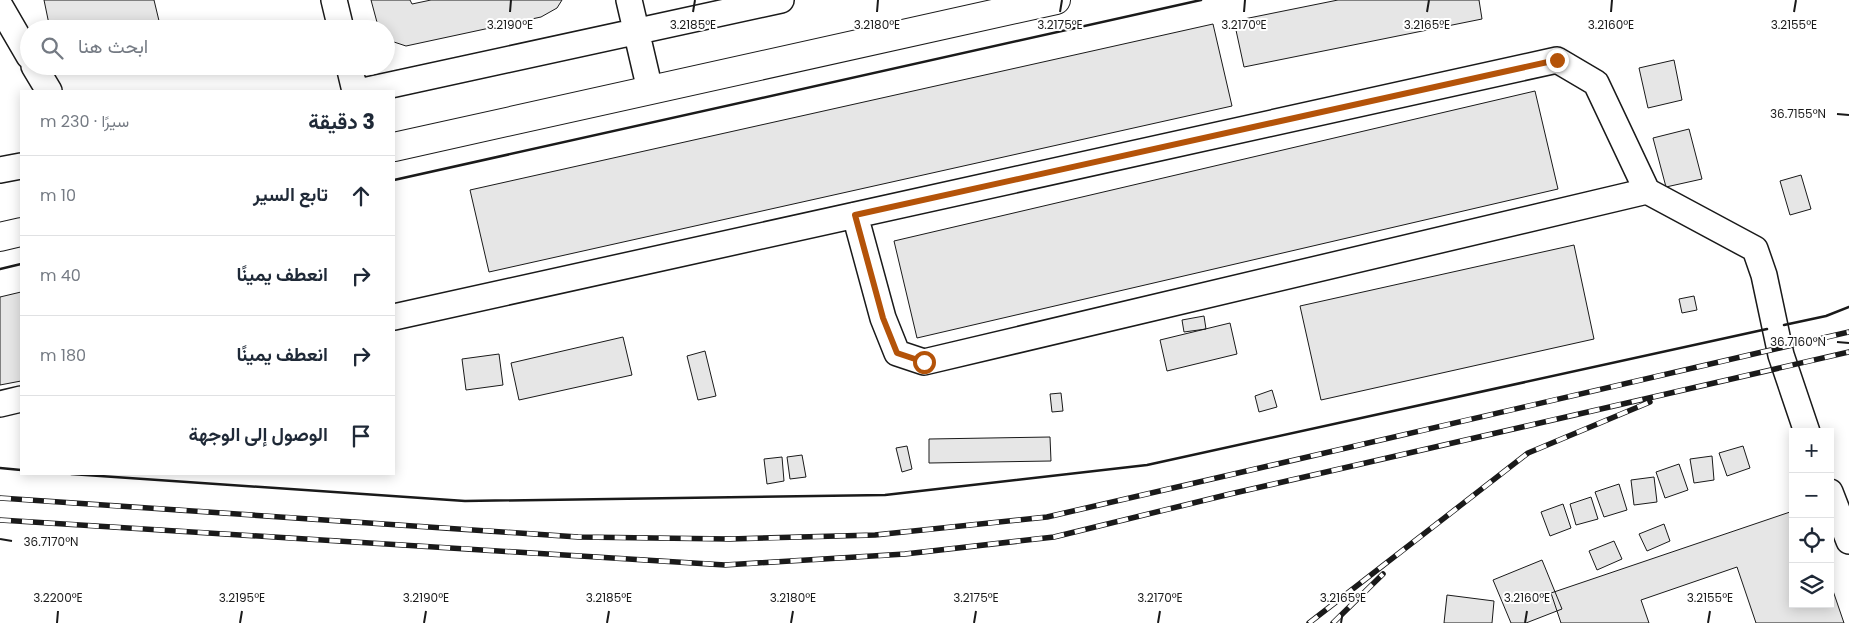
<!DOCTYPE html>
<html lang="ar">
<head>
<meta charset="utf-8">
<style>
  body { margin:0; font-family:Poppins,Vazirmatn,sans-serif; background:#f2f2f3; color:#1f2937; direction:rtl }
  .controls { position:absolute; right:15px; bottom:15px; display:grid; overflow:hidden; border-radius:0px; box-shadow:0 2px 12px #0003 }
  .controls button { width:45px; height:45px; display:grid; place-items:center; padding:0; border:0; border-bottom:1px solid #e0e1e3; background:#fff; color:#1f2937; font:25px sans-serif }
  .stop { position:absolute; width:15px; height:15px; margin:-11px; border:4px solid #b45309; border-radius:50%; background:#fff }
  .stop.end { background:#b45309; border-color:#fff; box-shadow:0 1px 5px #0008 }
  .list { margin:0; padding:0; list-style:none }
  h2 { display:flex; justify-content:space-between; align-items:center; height:65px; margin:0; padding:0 20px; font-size:21px }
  h2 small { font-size:16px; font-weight:400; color:#747a83 }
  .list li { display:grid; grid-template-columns:32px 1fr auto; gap:15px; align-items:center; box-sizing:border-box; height:80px; padding:0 20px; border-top:1px solid #e0e1e3 }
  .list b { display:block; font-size:19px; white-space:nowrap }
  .list em { font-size:16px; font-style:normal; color:#747a83 }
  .icon { flex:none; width:28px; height:28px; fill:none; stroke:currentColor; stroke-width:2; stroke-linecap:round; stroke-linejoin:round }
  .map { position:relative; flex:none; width:1849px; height:623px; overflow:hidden; direction:ltr }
  .search { position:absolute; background:#fff; box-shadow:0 2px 12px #0003; left:20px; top:20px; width:375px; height:55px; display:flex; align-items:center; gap:12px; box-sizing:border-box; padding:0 18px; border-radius:28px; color:#747a83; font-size:19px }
  .panel { position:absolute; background:#fff; box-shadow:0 2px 12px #0003; left:20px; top:90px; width:375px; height:385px; border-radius:0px; direction:rtl }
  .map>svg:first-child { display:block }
</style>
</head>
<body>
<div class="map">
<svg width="1849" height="623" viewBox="0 0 1849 623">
  <rect width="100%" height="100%" fill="#fff"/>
  <path fill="#e6e6e6" stroke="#1a1a1a" d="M44,0H154L160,25L142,29H50Z
    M371,0H410L412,4L431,0H562L557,8L541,17L406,46L388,40L386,38V29H380L378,26Z
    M1338,0H1479L1482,19L1244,67L1234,21Z
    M1213,24L1232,106L489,272L470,190Z
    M1674,60L1682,100L1648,108L1639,68Z
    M1535,91L1558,189L917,338L894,241Z
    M1689,129L1702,179L1666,187L1653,138Z
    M1801,175L1811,209L1790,215L1780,181Z
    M1574,245L1594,339L1321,400L1300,306Z
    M21,292V381L0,385V297Z
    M1694,296L1697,310L1682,313L1679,299Z
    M1204,316L1206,329L1184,332L1182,320Z
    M1230,323L1237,354L1167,371L1160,340Z
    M623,337L632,375L519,400L511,363Z
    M705,351L716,396L698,400L687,356Z
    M499,354L503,385L466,390L462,359Z
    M1272,390L1277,407L1259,412L1255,396Z
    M1061,393L1063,411L1052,412L1050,394Z
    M1050,437L1051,461L929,463V439Z
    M907,446L912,469L902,472L896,448Z
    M1743,446L1750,468L1727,476L1719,453Z
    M802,455L806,477L790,479L787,457Z
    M1712,456L1714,480L1694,483L1690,459Z
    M782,457L784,481L767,484L764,459Z
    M1679,464L1688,490L1665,498L1656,472Z
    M1654,477L1657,502L1634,505L1631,480Z
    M1619,484L1627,510L1604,517L1595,492Z
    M1591,497L1598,519L1576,525L1570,504Z
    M1563,504L1571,528L1550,536L1541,512Z
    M1793,511V604H1830V582L1844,623H1756L1737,567L1641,600L1649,623H1561L1551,593Z
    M1664,524L1670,541L1647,551L1639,534Z
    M1614,541L1622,559L1597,570L1589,551Z
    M1542,560L1562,609L1526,623H1511L1493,580Z
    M1447,595L1494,601L1492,623H1444Z"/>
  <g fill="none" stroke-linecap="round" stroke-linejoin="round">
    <defs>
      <path id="street" d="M334,0L341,29
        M629,0L650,90
        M0,6L29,56
        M34,66L49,91
        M349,66L355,91
        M363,91L781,0
        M0,170L21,166
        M855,215L883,318L897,353L924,362L1647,191
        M394,317L1557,60L1596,83L1647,191L1755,249L1764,275L1781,355L1807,432
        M0,404L21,399
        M1830,492L1849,541"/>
      <path id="secondary" d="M394,147L1056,0
        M0,237L21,232"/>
    </defs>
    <use href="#street" stroke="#1a1a1a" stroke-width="28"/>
    <use href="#secondary" stroke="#1a1a1a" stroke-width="30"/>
    <use href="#street" stroke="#fff" stroke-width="25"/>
    <use href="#secondary" stroke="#fff" stroke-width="28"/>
    <defs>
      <path id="rail" d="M0,498L578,537L730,539L875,535L1047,517L1849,332
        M0,520L725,565L905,554L1054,537L1230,494L1849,352
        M1309,623L1528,453L1650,402
        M1333,623L1383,574"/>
    </defs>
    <use href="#rail" stroke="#1a1a1a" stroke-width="5.5"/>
    <use href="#rail" stroke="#fff" stroke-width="4" stroke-dasharray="11" stroke-linecap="butt"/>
    <path stroke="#1a1a1a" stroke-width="2.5" d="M394,180L1201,0
      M0,269L21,264
      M1784,325L1826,316L1849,307
      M0,468L21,470
      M71,474L465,501L885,495L1147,465L1767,329"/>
  </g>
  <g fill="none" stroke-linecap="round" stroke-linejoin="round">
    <path stroke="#b45309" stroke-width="6" d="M924,362L897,353L883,318L855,215L1557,60"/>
  </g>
  <path fill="none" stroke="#1a1a1a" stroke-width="2" d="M510,12L511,0M693,12L695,0M877,12L878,0M1060,12L1062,0M1244,12L1245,0M1427,12L1429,0M1611,12L1612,0M1794,12L1796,0M1837,114L1849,115M1837,342L1849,343M0,539L12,541M57,623L58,611M240,623L242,611M424,623L426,611M607,623L609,611M791,623L793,611M974,623L976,611M1158,623L1160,611M1341,623L1343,611M1525,623L1527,611M1708,623L1710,611"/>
  <g font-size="12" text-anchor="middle" fill="#1a1a1a" stroke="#fff" stroke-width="4" stroke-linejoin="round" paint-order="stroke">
    <text x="510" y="29">3.2190°E</text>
    <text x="693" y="29">3.2185°E</text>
    <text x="877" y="29">3.2180°E</text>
    <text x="1060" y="29">3.2175°E</text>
    <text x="1244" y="29">3.2170°E</text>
    <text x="1427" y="29">3.2165°E</text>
    <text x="1611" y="29">3.2160°E</text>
    <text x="1794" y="29">3.2155°E</text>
    <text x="1798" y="118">36.7155°N</text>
    <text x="1798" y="346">36.7160°N</text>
    <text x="51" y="546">36.7170°N</text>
    <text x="58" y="602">3.2200°E</text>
    <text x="242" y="602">3.2195°E</text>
    <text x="426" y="602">3.2190°E</text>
    <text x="609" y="602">3.2185°E</text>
    <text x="793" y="602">3.2180°E</text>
    <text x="976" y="602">3.2175°E</text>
    <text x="1160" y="602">3.2170°E</text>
    <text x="1343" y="602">3.2165°E</text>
    <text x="1527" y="602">3.2160°E</text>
    <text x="1710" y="602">3.2155°E</text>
  </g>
</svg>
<div class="controls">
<button>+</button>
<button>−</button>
<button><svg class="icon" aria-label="locate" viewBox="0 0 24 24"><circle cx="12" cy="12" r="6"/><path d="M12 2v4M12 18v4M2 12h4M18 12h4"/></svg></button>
<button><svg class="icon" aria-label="layers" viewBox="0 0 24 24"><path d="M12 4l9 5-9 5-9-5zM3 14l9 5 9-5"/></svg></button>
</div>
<div class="stop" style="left:924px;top:362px"></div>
<div class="stop end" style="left:1557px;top:60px"></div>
<div class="search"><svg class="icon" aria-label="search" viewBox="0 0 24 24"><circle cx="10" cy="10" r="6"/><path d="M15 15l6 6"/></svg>ابحث هنا</div>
<section class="panel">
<h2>3 دقيقة<small>سيرًا · 230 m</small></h2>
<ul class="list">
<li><svg class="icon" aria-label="ahead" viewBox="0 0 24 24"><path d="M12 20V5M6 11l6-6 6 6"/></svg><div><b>تابع السير</b></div><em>10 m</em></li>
<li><svg class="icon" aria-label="right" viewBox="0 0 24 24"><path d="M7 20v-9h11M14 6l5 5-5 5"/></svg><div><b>انعطف يمينًا</b></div><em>40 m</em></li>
<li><svg class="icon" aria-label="right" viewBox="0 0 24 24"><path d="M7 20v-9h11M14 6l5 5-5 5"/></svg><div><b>انعطف يمينًا</b></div><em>180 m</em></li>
<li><svg class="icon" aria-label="arrive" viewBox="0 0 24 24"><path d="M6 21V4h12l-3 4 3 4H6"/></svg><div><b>الوصول إلى الوجهة</b></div></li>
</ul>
</section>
</div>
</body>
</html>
